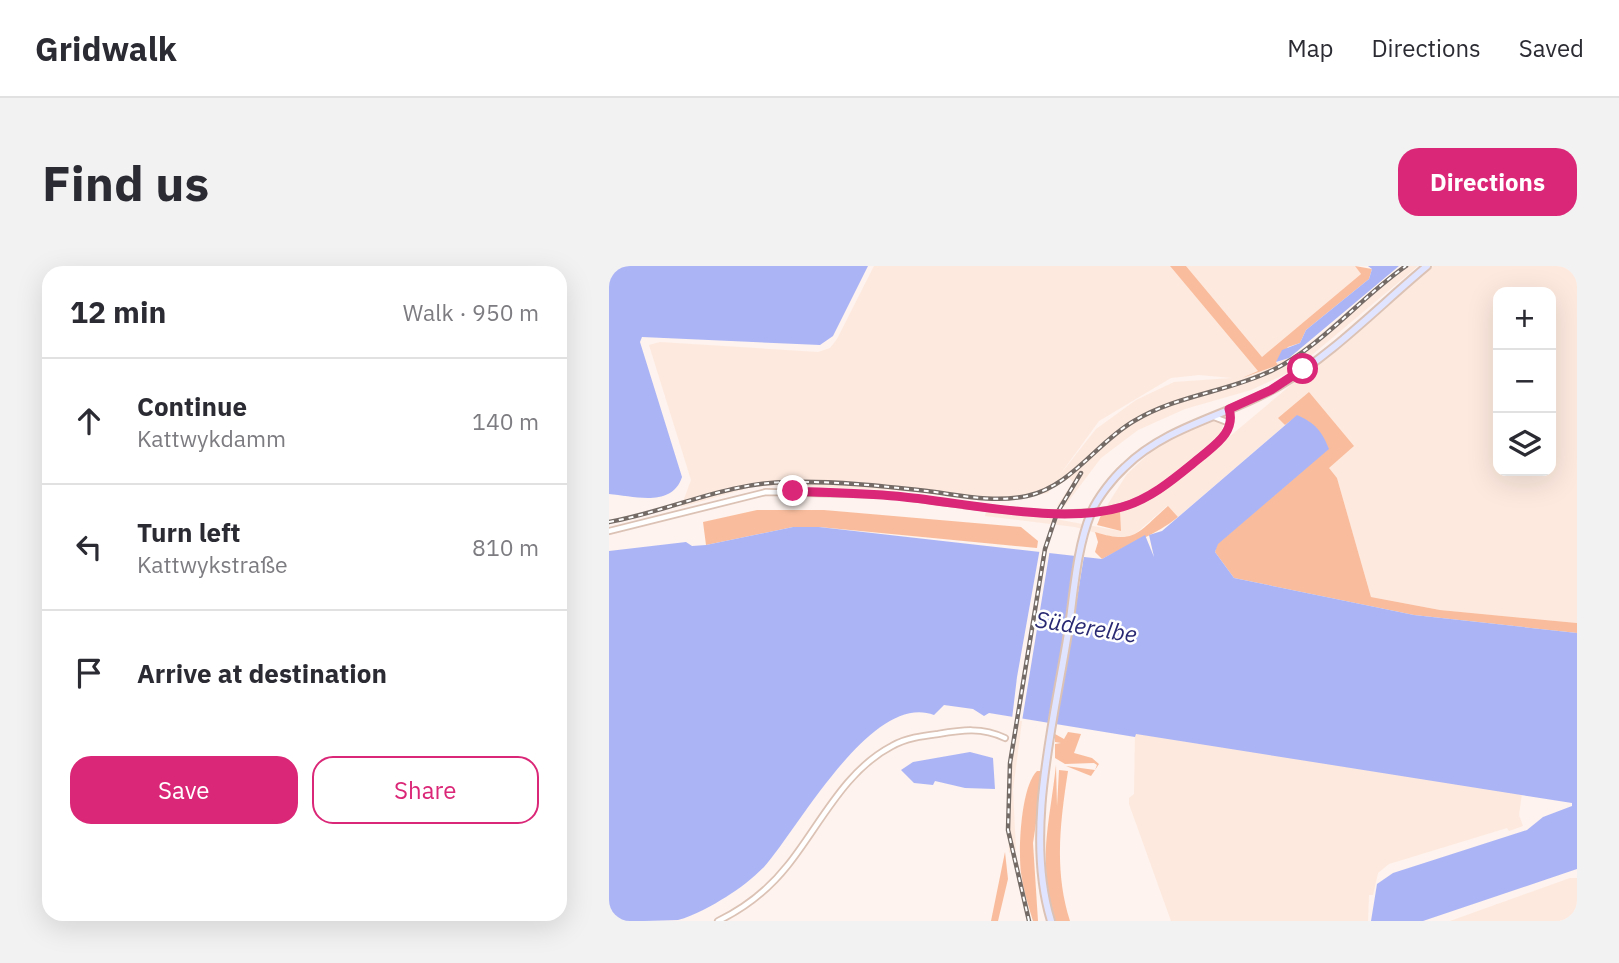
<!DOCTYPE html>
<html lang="en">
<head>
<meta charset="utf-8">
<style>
  body { margin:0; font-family:"IBM Plex Sans",sans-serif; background:#f2f2f3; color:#2b2b33 }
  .controls { position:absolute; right:21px; top:21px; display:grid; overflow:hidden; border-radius:14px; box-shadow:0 7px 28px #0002 }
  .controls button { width:63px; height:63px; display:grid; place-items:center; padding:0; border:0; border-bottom:2px solid #e1e1e2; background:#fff; color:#2b2b33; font:35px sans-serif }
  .stop { position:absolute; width:21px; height:21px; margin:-16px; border:5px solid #db2777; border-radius:50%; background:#fff }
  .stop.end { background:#db2777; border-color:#fff; box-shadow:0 2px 7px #0008 }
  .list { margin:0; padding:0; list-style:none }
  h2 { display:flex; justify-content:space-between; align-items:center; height:91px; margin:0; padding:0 28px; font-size:30px }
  h2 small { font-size:23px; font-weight:400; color:#7c7c81 }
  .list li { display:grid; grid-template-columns:46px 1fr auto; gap:21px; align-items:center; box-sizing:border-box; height:126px; padding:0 28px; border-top:2px solid #e1e1e2 }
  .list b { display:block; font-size:26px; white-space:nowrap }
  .list p { margin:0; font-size:23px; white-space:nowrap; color:#7c7c81 }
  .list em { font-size:23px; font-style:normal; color:#7c7c81 }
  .actions { display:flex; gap:14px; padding:21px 28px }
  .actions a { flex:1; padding:16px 0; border:2px solid #db2777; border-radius:21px; text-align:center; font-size:24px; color:#db2777 }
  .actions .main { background:#db2777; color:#fff }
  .icon { flex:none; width:38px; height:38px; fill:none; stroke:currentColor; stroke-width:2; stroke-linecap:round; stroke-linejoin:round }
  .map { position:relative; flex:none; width:968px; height:655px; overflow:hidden; border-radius:21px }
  header { display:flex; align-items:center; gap:42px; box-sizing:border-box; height:98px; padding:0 35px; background:#fff; border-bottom:2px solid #e1e1e2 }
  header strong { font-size:33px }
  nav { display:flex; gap:38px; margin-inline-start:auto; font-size:24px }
  .intro { display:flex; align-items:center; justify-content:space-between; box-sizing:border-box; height:168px; padding:0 42px }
  h1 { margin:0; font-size:49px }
  .button { padding:18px 32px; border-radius:21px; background:#db2777; color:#fff; font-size:24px; font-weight:700 }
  main { display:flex; gap:42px; padding:0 42px }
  aside { flex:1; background:#fff; border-radius:21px; box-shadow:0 7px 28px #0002 }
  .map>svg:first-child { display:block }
</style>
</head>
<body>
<header>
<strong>Gridwalk</strong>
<nav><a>Map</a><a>Directions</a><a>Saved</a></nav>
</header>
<div class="intro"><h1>Find us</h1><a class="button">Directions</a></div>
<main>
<aside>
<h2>12 min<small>Walk · 950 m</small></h2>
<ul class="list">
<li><svg class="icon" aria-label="ahead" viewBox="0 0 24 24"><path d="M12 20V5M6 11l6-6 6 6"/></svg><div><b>Continue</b><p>Kattwykdamm</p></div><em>140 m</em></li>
<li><svg class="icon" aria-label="left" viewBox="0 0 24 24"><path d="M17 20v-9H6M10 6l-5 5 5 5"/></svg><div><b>Turn left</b><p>Kattwykstraße</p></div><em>810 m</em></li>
<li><svg class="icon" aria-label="arrive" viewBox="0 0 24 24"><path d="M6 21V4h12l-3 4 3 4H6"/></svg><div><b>Arrive at destination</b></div></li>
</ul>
<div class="actions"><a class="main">Save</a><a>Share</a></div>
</aside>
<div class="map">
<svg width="968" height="655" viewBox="0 0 968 655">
  <rect width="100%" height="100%" fill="#fef3ee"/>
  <path fill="#fde9de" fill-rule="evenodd" d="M265,0H561L650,105L639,111L690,86L793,0H809L685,104L642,124L576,143L529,164L492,192L455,241L448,240L464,216L460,212L446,221L444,218L439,227L397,235L304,225L172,219L143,221L72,241L82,214L40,79L51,76L209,86L221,82L228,73ZM590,109L623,112L565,116L527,134L487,163L450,210L490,155L562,112Z
    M577,0H746L752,8L653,91Z
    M824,0H968V357L831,344L762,331L728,212L670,151L676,159L569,251L558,240L524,270L508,273L466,261L376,250L377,245L441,252L511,265V245L540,234L565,217ZM889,26H942V205H889Z
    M607,154L615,157L611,169L554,216L529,231L497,241L518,208L546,182L592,157Z
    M407,454L413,455L404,524L407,584L400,587L398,520Z
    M526,467L913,527L910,549L914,560L900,565L898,562L780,598L769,607L764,629H760L759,655H562L520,538V532L525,528Z
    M961,612H968V655H841Z"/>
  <path fill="#f9bd9d" d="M561,0H577L653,91L752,8L746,0L763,3L760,13L697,64L691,77L679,81L667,96L669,99L633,112L649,105Z
    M700,126L745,180L720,202L728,212L762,331L831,344L968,357V367L805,349L625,312L606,286L608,278L688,150L676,159L669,152Z
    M559,240L569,251C547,269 518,279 493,293L486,286L489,276L486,266C527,279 529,266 559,240Z
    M148,244H215L412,261L429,275L428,282L210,261H184L97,279L94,256Z
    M511,245L512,265L488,259L492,249Z
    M459,466L472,468L465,487L483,492L490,498L482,510L457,500L486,504L488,499L485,497L456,498L446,492V478L452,477L446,476V468L455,473Z
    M447,499L448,540L450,504L459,505C451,557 445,605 461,655H445C429,589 440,562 447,499Z
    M428,505H435L424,577L429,655H424C419,639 414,623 412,607C409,584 412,520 428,505Z
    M396,586L399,613L389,655H382Z"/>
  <path fill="#abb5f6" d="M0,0H259L224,70L211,79L33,71L31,76L73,211C63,242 25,230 0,228Z
    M759,0H790L680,92L667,96L673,84L691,77L697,64L760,13L763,3Z
    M688,149C706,157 713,165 720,183L609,278L606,286L625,312L805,349L968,367V603L814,655H762L768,618L784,607L918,564L934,551L963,540V537L527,468L526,471L380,447L375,450L364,443L335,439L325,449C263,425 189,563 155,601C144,612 130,623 117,631C104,639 85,650 69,654C50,655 21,655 0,655V285L77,276L83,280L97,279L184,261H210L493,293L536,269L545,291L540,269L553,265Z
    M361,486L384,492L386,523L356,522L326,515L324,519L305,517L292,504L304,496Z"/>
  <path fill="#fef3ee" d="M431,282L441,283L413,455L403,453L408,411Z
    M467,289L475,290L447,461L440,460Z"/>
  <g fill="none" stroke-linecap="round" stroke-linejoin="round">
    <defs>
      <path id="minor" d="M605,151L618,156
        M589,193C604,180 627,166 620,143
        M0,265L157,226L278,229
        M109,655C136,642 160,623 179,599C211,559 235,505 283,480C297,472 313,470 329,468C353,464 373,461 396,472"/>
      <path id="secondary" d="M442,655C415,567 445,456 459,367C465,328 467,284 482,247C488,232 504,212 516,201C559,159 619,150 670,120C724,88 770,40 818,0"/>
    </defs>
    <use href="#minor" stroke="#dbc2b5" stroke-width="8"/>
    <use href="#secondary" stroke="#dbc2b5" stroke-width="10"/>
    <use href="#minor" stroke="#fff" stroke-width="4.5"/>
    <use href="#secondary" stroke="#e1e4ff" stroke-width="6"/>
    <defs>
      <path id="rail" d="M0,256C61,245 118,216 180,216C226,215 273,220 318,225C350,229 385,237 418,230C463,220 487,177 525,155C568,129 619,126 664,104C714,79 751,32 797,0
        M420,655L399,564L401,497L436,283L448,247L472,207"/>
    </defs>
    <use href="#rail" stroke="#756b66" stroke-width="4.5"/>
    <use href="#rail" stroke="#fff" stroke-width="2" stroke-dasharray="5" stroke-linecap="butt"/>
    <defs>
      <path id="minor-bridge" d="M278,229C347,236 464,262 527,236C551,226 569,209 589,193"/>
    </defs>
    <use href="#minor-bridge" stroke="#dbc2b5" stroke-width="8" stroke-linecap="butt"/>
    <use href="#minor-bridge" stroke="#fff" stroke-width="4.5"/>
  </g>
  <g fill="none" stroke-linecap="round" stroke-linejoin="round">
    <path stroke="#db2777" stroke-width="9" d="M184,225C221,227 259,227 295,231C357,237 454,259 513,241C544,232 568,210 593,190C607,178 627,165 620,143L662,124L694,103"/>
  </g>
  <g text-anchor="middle" stroke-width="5" stroke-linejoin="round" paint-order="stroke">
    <g font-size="23" font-style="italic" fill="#292973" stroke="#fff">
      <text transform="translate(477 361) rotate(9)" y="8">Süderelbe</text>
    </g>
  </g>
</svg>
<div class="controls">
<button>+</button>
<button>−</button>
<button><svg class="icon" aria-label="layers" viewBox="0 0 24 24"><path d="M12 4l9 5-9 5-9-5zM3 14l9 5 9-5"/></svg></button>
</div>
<div class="stop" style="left:694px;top:103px"></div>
<div class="stop end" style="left:184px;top:225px"></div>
</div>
</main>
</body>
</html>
